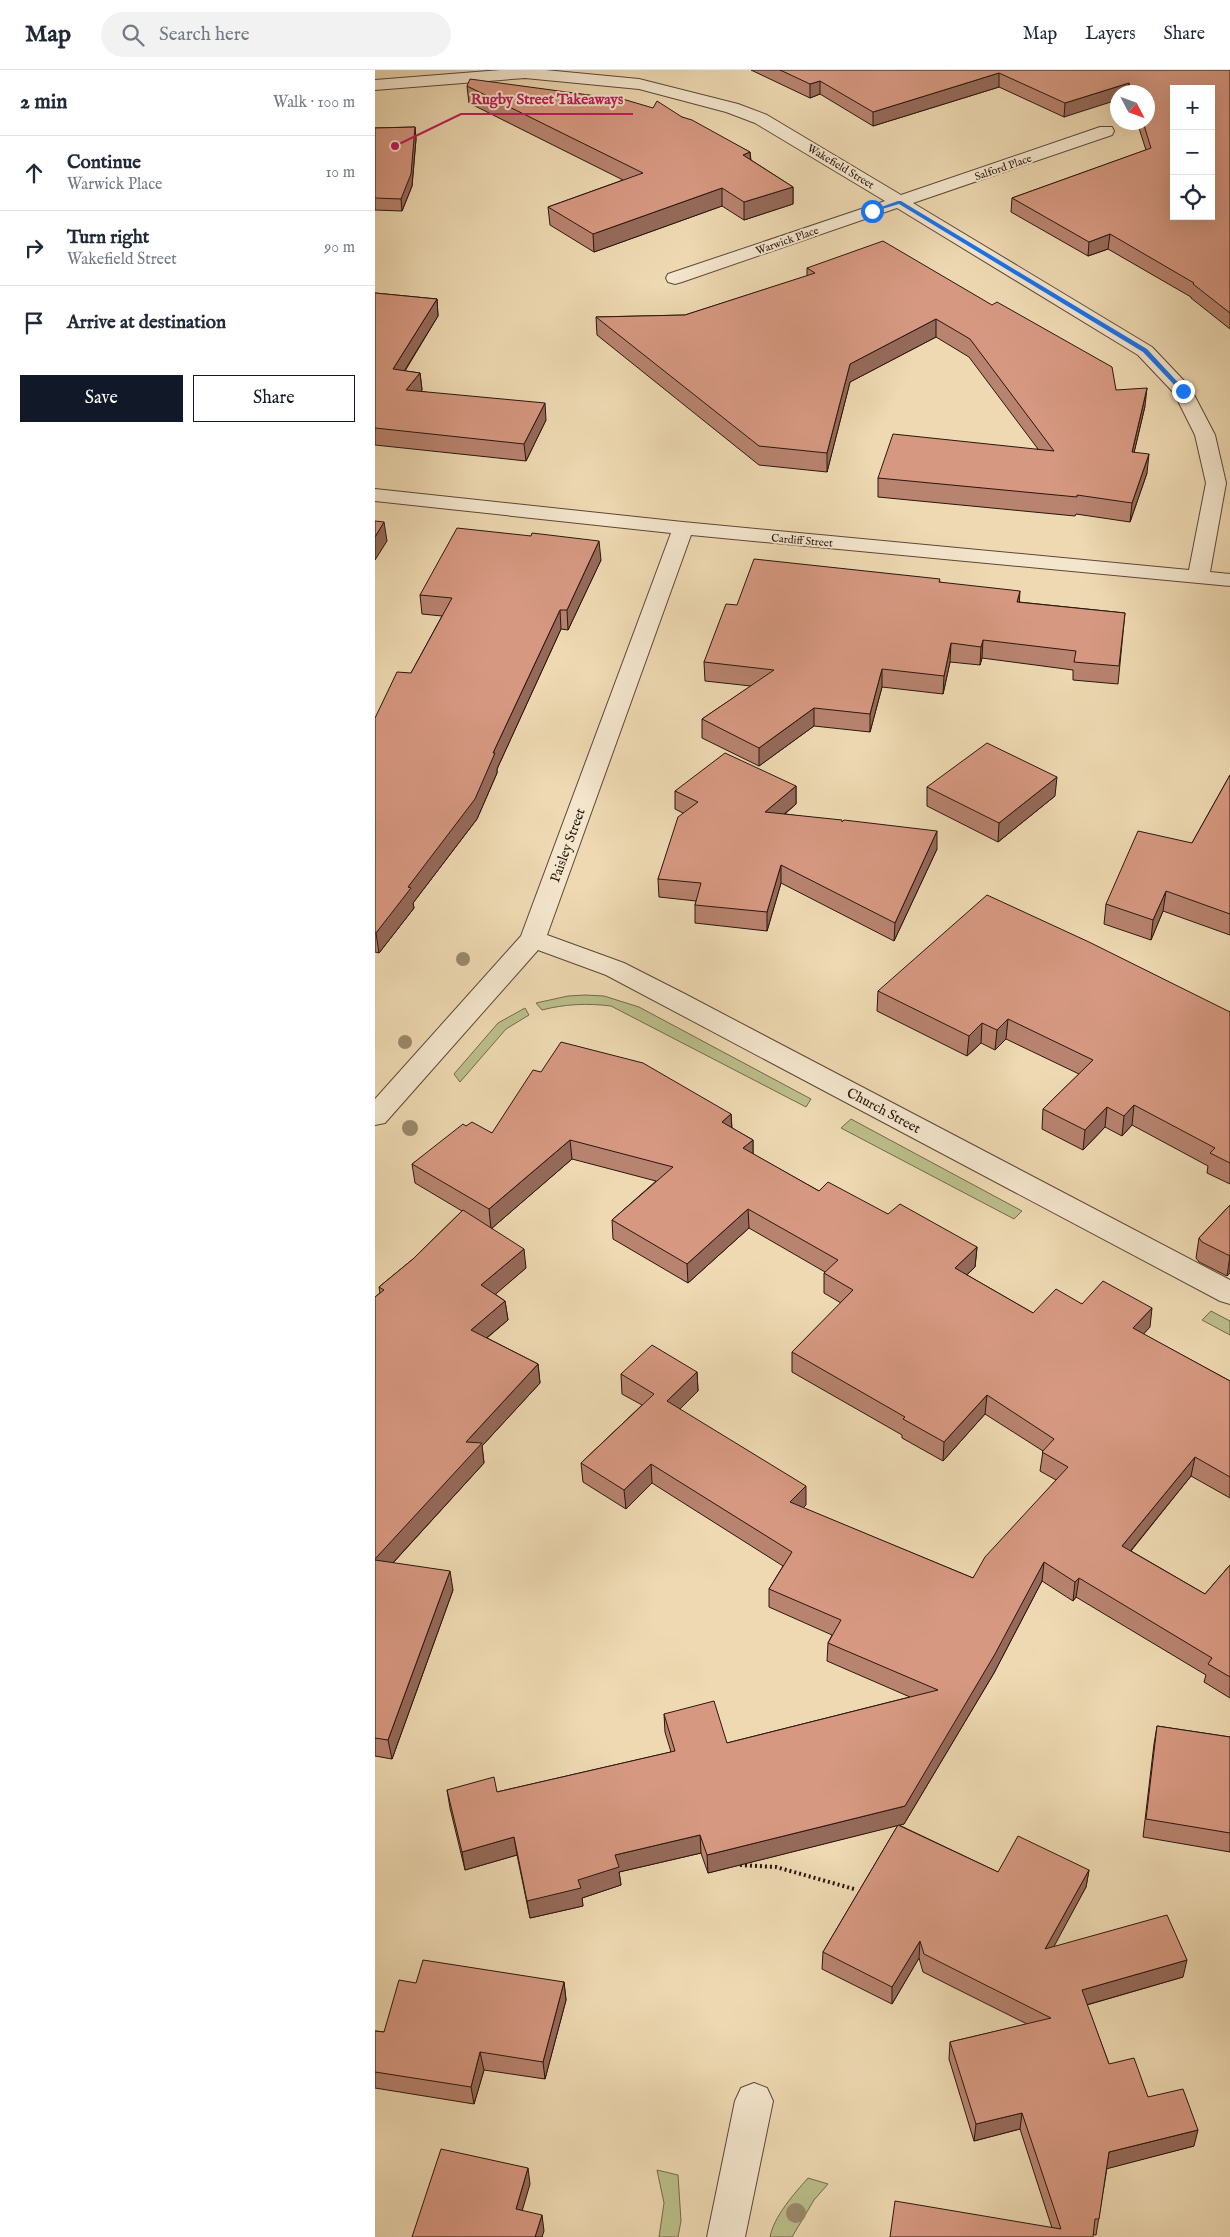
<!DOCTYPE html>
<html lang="en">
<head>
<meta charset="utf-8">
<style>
  body { margin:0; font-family:"IM FELL English",serif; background:#f2f2f3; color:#1f2937 }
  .controls { position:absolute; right:15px; top:15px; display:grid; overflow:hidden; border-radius:0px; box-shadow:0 5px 20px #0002 }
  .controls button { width:45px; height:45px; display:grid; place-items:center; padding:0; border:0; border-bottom:1px solid #e0e1e3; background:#fff; color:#1f2937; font:25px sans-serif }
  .compass { position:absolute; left:735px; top:15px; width:45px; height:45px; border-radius:50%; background:#fff; box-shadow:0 5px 20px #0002; rotate:131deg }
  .stop { position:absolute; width:15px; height:15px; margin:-11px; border:4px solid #1a73e8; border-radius:50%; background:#fff }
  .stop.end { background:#1a73e8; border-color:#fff; box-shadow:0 1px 5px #0008 }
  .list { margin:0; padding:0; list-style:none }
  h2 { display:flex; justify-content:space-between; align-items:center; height:65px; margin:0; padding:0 20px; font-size:21px }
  h2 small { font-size:16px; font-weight:400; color:#747a83 }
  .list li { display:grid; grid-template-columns:32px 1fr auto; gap:15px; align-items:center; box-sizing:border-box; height:75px; padding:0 20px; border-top:1px solid #e0e1e3 }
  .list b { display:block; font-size:19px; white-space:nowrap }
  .list p { margin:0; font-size:16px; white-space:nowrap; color:#747a83 }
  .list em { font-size:16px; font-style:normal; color:#747a83 }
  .actions { display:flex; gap:10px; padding:15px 20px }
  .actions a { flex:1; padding:11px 0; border:1px solid #111827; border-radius:0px; text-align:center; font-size:18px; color:#111827 }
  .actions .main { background:#111827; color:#fff }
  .icon { flex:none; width:28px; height:28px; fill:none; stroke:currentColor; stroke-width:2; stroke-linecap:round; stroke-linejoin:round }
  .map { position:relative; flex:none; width:855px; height:2167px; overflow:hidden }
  header { display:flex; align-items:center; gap:30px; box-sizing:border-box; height:70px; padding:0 25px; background:#fff; border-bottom:1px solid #e0e1e3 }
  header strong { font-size:24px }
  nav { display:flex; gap:28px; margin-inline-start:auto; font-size:18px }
  .search { width:350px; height:45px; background:#f2f2f3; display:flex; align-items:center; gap:12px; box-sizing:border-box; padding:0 18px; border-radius:28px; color:#747a83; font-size:19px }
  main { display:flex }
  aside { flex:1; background:#fff }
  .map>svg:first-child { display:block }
</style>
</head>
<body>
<header>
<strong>Map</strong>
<div class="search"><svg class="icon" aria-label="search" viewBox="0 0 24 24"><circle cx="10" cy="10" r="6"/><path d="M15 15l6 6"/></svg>Search here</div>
<nav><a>Map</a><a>Layers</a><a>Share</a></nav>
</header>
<main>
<aside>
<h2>2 min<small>Walk · 100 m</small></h2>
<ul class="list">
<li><svg class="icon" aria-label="ahead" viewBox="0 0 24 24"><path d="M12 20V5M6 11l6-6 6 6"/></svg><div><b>Continue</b><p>Warwick Place</p></div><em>10 m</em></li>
<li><svg class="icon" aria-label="right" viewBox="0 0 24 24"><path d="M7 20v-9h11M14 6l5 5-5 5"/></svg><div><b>Turn right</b><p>Wakefield Street</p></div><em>90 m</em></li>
<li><svg class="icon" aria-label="arrive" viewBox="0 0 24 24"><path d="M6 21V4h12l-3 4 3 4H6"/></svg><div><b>Arrive at destination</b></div></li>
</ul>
<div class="actions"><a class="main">Save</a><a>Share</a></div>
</aside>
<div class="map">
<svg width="855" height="2167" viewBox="0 0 855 2167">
  <rect width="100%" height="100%" fill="#eed9b2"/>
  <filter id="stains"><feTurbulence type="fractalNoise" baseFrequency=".004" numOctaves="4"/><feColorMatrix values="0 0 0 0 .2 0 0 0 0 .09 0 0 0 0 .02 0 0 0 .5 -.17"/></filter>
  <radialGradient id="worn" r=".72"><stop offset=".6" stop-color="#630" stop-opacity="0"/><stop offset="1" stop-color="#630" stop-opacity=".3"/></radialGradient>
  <path fill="#bbbe8a" stroke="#736a4b" d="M210,925L229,926L264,937L436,1029L431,1037L236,936C212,933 190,934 167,940L161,933L193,926Z
    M150,938L154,945L131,959L85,1012L79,1004L123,953Z
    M476,1049L647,1141L639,1149L466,1058Z
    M836,1241L855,1251V1265L827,1250Z
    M282,2100L303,2105L306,2151L303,2167H284L289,2133Z
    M433,2108L453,2114L439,2130L417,2167H395C399,2146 419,2124 433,2108Z"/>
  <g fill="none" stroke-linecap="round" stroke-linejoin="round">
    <defs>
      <path id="street" d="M126,0H170L264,9L363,34L392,45L526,125L725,57H737L739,61L737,65L538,133L777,277L815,317L840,365L851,413L835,502L855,504V516L316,465L172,865L249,893L310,924L855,1210V1234L845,1231L231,905L163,880L10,1053L0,1055V1029L146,866L296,463L0,431V419L308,452L814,500L831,413L820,365L799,323L763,285L522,138L307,212L300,214L293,212L291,208L293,204L510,131L380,53L351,42L264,19L150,8L0,20V10Z
        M379,2013L392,2018L398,2031L370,2167H332L360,2031L366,2018Z"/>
    </defs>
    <use href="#street" stroke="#5c4736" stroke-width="2"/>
    <path stroke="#2b160c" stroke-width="4" stroke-dasharray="2 3" stroke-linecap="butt" d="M365,1795L401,1797L479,1819"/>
    <use href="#street" fill="#f4e6cd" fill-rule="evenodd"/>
  </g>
  <g fill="#9a896c">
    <circle cx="88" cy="889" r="7"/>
    <circle cx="30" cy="972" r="7"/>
    <circle cx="35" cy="1058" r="8"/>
    <circle cx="421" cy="2143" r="10"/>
  </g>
  <path fill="#b8836f" stroke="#2b160c" d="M376,0H855V259L816,228V227L733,179L713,186L636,142L637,128L771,80L762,52H772V22H742L689,47L624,17L498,56L445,24L435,28Z
    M92,16L307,47L375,82L376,90L418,117V134L369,150L347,136L219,182L175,155L173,137L248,110L94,33Z
    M40,57L41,69L37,116L27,141L0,140V58Z
    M432,198L741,320L770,336L759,382L772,403L755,452L701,444L700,446L503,427V408L663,379L594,287L561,267L475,312L452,402L384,395L222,265L221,247L310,245L432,206Z
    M0,223L62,229L63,246L30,301L45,303L47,320L46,321L171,350L151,391L0,375Z
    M226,490L193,560L186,559L122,699V703L102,749L38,833L39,838L4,883L0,882V648L36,603L67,546L47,544L45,525Z
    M565,512L644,532L750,543L743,614L698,610V600L607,588L605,595L575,592L568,624L507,617L495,662L439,656L384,696L327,668V649L376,616L330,611L329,592L362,535Z
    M855,705V865L788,841L776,870L729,854L731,834L817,773Z
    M421,716V734L410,744L467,752L562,779L519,871L406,813L392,861L320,853V835L321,831L284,827L283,809L308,743L300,739V721Z
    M552,717L680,726L623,772L552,736Z
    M503,921L855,942V1114L832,1103L833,1096L757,1055L747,1066L730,1057L708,1080L667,1059L668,1039L704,1004L631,969L620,980L606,973L592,986L502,941Z
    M356,1044L357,1058L378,1070V1084L444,1121L513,1144L602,1177L600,1197L592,1205L658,1243L707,1234L775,1257L768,1264L855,1311V1428L816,1406L756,1481L830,1524L855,1495V1628L829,1612L831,1605L701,1527L698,1531L667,1511L619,1603L529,1754L524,1755L623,1802L714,1800L711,1817L678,1877L808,1907L712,1935L734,1994L773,2027L819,2076L732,2098L721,2165L677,2158L645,2059L599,2071L574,1989L575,1972L652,1954L548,1902L544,1888L517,1934L447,1899L448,1882L523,1755L333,1803L326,1783L244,1802L246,1815L207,1828L208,1836L155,1848L142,1785L90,1800L75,1738L72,1720L122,1722L296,1682L290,1662L289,1644L352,1673L535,1627L452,1591L453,1573L457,1565L394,1537V1519L408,1496L277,1413L251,1439L208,1412L206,1393L267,1335L247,1324L246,1304L322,1302L323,1321L304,1339L431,1435L428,1438L598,1508L681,1410L665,1401L668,1381L610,1344L568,1391L527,1368V1365L417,1302V1282L466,1233L449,1223V1203L450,1202L374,1158L313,1213L238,1169L237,1150L281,1111L197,1089L117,1158L151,1198L120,1224L130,1231L133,1250L112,1268L163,1294L165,1313L107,1376L109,1393L18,1493L78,1520L17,1689L0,1686V1227L5,1223L4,1217L38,1189L87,1141L40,1113L37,1094L91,1056L117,1063Z
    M855,1135V1203L852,1206L824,1192L821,1188L824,1168Z
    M782,1656L855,1667V1782L768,1767L779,1674Z
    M189,1912L191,1930L170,2009L109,2000L99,2034L0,2018V1961L9,1962L41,1913Z"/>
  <path fill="#966a5a" stroke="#2b160c" d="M624,3V17L498,56V42Z
    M445,11V24L435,28V14Z
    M754,13L753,22H742V30L689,47L690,33Z
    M40,57L41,69L37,116L27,141L26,129Z
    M375,82L376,100L368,85Z
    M418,117V134L369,150V132Z
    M347,118V136L219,182L218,164Z
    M735,164L733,179L713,186L714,172Z
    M62,229L63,246L20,316L18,299Z
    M561,249V267L475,312L452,402V383L475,294Z
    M45,303L47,320L33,337L31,320Z
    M772,318L770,336L755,400L757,382Z
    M170,333L171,350L151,391L149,374Z
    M774,384L772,403L755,452L757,433Z
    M9,452L12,471L0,490V467Z
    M224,471L226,490L193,560L192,540Z
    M645,521L644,539L642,532Z
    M185,540L186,559L122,699V703L102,749L38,833L39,838L4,883L1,863L33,817L118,683Z
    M608,570L607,588L605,595L606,577Z
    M576,573L575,592L568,624L569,606Z
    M507,599V617L495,662V644Z
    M439,638V656L384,696V678Z
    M682,707L680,726L623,772L624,753Z
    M421,716V734L390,760V742Z
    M562,761V779L519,871L520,853Z
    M406,795V813L392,861V842Z
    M791,821L788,841L776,870L778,850Z
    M633,949L631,969L620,980L622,960Z
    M607,953L606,973L592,986L594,966Z
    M759,1035L757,1055L747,1066L749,1046Z
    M732,1037L730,1057L708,1080L710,1060Z
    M356,1044L357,1063L347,1052Z
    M195,1070L197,1089L116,1159L114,1139Z
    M378,1070V1089L368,1078Z
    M373,1139L374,1158L313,1213L312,1194Z
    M602,1177L600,1197L579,1217L580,1198Z
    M149,1179L151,1198L108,1235L106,1215Z
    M855,1186V1203L852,1206Z
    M130,1231L133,1250L98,1279L96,1260Z
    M777,1238L775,1257L756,1278L758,1258Z
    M163,1294L165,1313L107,1376L109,1393L3,1509L0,1495V1489L91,1372Z
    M322,1302L323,1321L293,1351L292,1331Z
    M612,1325L610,1344L568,1391L569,1372Z
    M820,1387L816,1406L744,1495L747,1476Z
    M276,1394L277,1413L251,1439L249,1420Z
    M431,1416V1435L415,1451V1432Z
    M669,1492L667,1511L619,1603L529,1754L333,1803L332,1785L530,1736Z
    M75,1501L78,1520L17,1689L13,1670Z
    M704,1508L701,1527L698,1531L700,1512Z
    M325,1765L326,1783L244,1802L246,1815L207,1828L208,1836L155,1848L152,1831L203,1810L240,1785Z
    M139,1767L142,1785L90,1800L87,1782Z
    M714,1800L711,1817L668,1897L670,1879Z
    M545,1871L544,1888L517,1934V1917Z
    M812,1890L808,1907L704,1937L707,1920Z
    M189,1912L191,1930L170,2009L168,1992Z
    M105,1982L109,2000L99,2034L96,2017Z
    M647,2043L645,2059L599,2071L601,2054Z
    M823,2060L819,2076L731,2099L734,2082Z
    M153,2098L155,2114L143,2155L141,2139Z
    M167,2145L169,2161L167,2167H160Z"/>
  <path fill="#d69881" stroke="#2b160c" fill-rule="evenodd" d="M405,0H855V243L818,214L819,213L735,164L714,172L637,128L776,78L768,52H772V22H757L754,13L690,33L624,3L498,42L445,11L435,14ZM799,19H836V146H799Z
    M95,9L251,30L278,38L282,31L307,47L317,50L375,82L368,85L418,117L369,132L347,118L218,164L173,137L268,103L92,16Z
    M40,57L36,104L26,129L0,128V58Z
    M508,171L617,235L622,232L737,297L741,320L772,318L757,382L774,384L757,433L702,425V427L503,408L518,364L679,381L595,269L561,249L475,294L452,383L384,376L221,247L310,245L440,203L432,198Z
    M0,223L62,229L18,299L45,303L31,320L170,333L149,374L0,358Z
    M0,451L9,452L0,467Z
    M82,458L156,466L157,463L224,471L192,540H185L118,683H120L100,729L33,817L36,818L1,863H0V648L22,602L36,603L77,528L45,525Z
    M379,489L565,509L564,512L645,521L642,532L750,543L744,596L699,592L701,581L608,570L606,577L576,573L569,606L507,599L495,644L439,638L384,678L327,649L399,600L329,592L351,534L362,535Z
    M612,673L682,707L624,753L552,717Z
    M350,683L421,716L390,742L467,750V752L469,750L562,761L520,853L406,795L392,842L320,835L326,813L283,809L303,747L323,732L300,721Z
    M855,705V844L791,821L778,850L731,834L763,761L817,773Z
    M612,825L714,872L855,942V1093L835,1083L840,1078L759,1035L749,1046L732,1037L710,1060L668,1039L718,990L633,949L622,960L607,953L594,966L503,921Z
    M186,972L268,993L356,1044L347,1052L378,1070L368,1078L444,1121L453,1112L513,1144L525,1134L602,1177L580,1198L658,1243L681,1219L707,1234L728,1211L777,1238L758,1258L855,1311V1407L820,1387L747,1476L830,1524L855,1495V1607L833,1594L837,1588L704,1508L700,1512L669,1492L620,1584L530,1736L332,1785L325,1765L240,1785L244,1797L203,1810L206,1818L152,1831L139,1767L87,1782L72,1720L119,1707L122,1722L300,1681L289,1644L339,1631L352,1673L563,1620L453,1573L466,1550L394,1519L417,1482L276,1394L249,1420L206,1393L279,1324L246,1304L277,1275L322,1302L292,1331L431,1416L415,1432L598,1508L610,1487L693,1397L667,1382L679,1369L612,1325L569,1372L528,1349L530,1347L417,1282L478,1220L449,1203L463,1190L373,1139L312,1194L237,1150L298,1097L195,1070L114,1139L37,1094L88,1054L91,1056L97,1052L117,1063L158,1000L166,1002Z
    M855,1135V1186L827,1172L824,1168Z
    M88,1140L149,1179L106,1215L130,1231L96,1260L163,1294L91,1372L107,1373L0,1489V1227L9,1220L4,1217L38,1189Z
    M0,1490L75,1501L13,1670L0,1668Z
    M782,1656L855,1667V1763L771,1749Z
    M523,1755L623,1802L643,1766L714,1800L670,1879L792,1845L812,1890L707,1920L734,1994L759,1988L773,2027L808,2019L823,2060L734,2082L724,2149H720L718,2167H515L520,2131L686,2159L647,2043L601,2054L575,1972L676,1948L549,1884L545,1871L517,1917L448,1882Z
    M48,1890L189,1912L168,1992L105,1982L96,2017L0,2002V1961L9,1962L24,1910L41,1913Z
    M66,2079L153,2098L141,2139L167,2145L160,2167H37Z"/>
  <path fill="#1a73e8" d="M523,131H526L772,279L811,321L806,322L768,282L524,134L497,142L495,141Z"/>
  <g text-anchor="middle" stroke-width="4" stroke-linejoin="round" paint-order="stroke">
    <g font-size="11" fill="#2b160c" stroke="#f4e6cd">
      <text transform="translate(466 96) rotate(31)" y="4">Wakefield Street</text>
      <text transform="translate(628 97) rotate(-19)" y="4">Salford Place</text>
      <text transform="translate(412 170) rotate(-19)" y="4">Warwick Place</text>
      <text transform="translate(427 470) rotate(5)" y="4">Cardiff Street</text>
    </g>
    <g font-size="14" fill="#2b160c" stroke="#f4e6cd">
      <text transform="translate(192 775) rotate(-70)" y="5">Paisley Street</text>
      <text transform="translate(509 1040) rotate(28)" y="5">Church Street</text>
    </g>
  </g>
  <path fill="none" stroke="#c2185b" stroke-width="2" d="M20 76L86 44H258"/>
  <circle fill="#c2185b" stroke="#f4e6cd" stroke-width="2" cx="20" cy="76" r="5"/>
  <g font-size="15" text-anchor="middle" font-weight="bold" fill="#c2185b" stroke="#f4e6cd" stroke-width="4" stroke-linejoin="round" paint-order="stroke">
    <text x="172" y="34">Rugby Street Takeaways</text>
  </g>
  <rect width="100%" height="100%" filter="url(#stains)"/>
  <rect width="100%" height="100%" fill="url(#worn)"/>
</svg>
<div class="controls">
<button>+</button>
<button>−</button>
<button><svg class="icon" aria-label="locate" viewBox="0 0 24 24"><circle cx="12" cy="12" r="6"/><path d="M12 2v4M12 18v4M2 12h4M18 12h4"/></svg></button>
</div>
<svg class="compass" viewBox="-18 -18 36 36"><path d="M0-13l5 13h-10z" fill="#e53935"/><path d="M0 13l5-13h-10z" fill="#747a83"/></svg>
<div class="stop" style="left:497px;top:141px"></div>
<div class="stop end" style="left:808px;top:321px"></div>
</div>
</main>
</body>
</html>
